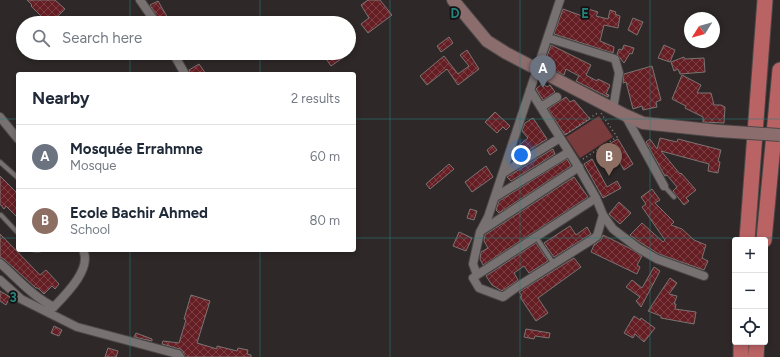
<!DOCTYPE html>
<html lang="en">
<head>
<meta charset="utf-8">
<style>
  body { margin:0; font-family:Figtree,sans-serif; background:#f6f6f7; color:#1f2937 }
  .controls { position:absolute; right:12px; bottom:12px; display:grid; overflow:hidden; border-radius:4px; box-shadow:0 2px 6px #0003 }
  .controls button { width:36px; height:36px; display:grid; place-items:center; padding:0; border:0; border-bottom:1px solid #e0e1e3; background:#fff; color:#1f2937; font:20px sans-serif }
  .compass { position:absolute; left:684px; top:12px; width:36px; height:36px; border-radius:50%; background:#fff; box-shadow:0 2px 6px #0003; rotate:233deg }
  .you { position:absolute; left:521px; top:155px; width:14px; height:14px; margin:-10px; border:3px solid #fff; border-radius:50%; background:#1a73e8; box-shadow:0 0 0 6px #1a73e833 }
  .badge { display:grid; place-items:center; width:26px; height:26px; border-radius:50%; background:#27766a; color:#fff; font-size:13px; font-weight:700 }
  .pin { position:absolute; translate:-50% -33px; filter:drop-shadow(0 1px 2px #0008) }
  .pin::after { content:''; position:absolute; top:21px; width:14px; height:12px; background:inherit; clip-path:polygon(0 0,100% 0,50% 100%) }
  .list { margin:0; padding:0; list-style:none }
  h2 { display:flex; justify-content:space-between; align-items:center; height:52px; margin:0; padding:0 16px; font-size:17px }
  h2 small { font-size:13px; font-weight:400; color:#747a83 }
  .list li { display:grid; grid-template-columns:26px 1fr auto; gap:12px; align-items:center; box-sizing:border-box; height:64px; padding:0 16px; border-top:1px solid #e0e1e3 }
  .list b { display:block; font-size:15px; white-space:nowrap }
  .list p { margin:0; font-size:13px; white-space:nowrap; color:#747a83 }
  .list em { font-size:13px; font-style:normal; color:#747a83 }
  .icon { flex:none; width:22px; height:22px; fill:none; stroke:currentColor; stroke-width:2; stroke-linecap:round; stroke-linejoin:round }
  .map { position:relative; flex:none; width:780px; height:357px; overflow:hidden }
  .search { position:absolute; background:#fff; box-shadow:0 2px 6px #0003; left:16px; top:16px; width:340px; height:44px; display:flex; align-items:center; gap:10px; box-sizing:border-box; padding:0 14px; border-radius:22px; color:#747a83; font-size:15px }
  .panel { position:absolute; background:#fff; box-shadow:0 2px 6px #0003; left:16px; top:72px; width:340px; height:180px; border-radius:4px }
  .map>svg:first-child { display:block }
</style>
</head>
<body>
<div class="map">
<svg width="780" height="357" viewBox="0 0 780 357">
  <defs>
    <pattern id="building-cross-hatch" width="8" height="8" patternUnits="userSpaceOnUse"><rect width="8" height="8" fill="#651e23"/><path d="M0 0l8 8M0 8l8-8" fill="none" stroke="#7c3f43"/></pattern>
  </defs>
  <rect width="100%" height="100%" fill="#2e2828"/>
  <path fill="#7a3b3c" d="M599,116L613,137L580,158L566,137Z"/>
  <path fill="url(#building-cross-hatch)" stroke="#7a7473" d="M27,0H55L65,9L52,22L46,17L44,19L31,6L32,5Z
    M368,0H380L392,15L368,33L361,24L369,18L361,5Z
    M158,1L169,20L163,23H161L150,5Z
    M563,9L585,17L588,9L598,12L596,16L608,19L610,10L616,12L615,14L620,16L618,28L604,25L600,41L614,47L613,53L554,34Z
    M633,18L643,22L637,35L628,30Z
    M449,37L453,43L441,52L437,46Z
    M551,45L591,65L586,75L597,81L598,79L610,85L606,94L609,95L608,97L576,81L579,76L566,69L564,75L544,65Z
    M624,45L634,48L632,54L630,53L624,63L617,54L619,49L622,50Z
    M664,45L675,50L670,62L658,58Z
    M467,50L479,69L458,85L447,69L427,85L420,76L444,56L458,74L469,66L460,55Z
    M322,53H340L344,57L331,66Z
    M684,57L685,59L704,58L705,72L680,74L678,69L674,71L671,62Z
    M199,64L206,74H190L189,70Z
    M652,66L661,100L656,102L657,107L643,110L642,106L633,109L626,82L623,83L624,74Z
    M682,75L701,85L697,93H711L714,105H721L725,107L724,123L703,122V117L685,108L686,106L672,99Z
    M543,83L547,87L550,85L555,92L543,100L536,89Z
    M566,97L570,102L574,100L590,119L565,135L548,109Z
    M495,112L510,126L506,130L503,127L497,133L485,122Z
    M533,118L547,139L515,159L514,157L518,146L528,138L522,131L525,123Z
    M660,138L677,142L678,139L721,150L718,161L720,162L718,173L708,171L709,164L661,151L680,174L681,173L696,190L686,198L689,201L684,205L673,191L677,187L667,175L665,176L646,142L650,139L657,149Z
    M618,139L633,164L624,170L609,144Z
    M493,145L497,150L490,155L487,150Z
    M553,149L555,154L511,181L507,177Z
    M567,159L571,166L499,213L496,210L499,201Z
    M592,159L607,187L617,181L621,188L603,198L584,164Z
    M449,164L454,169L430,189L426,184Z
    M486,166L493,177L472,192L465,182Z
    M0,176L18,194V218L6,206L4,209L0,204Z
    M574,177L588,197L483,265L480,259L481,252L488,248L484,241L485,235Z
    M652,189L660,200L655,203L674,222L671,225L682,229L694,240L706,245L702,258L708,261L704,270L659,254L641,243L630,235L642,223L663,242L665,240L642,207L646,204L641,197Z
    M619,202L631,213L620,224L609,214Z
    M470,209L477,211L474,220L467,218Z
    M570,226L576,235L587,227L591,234L554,257L544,243Z
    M459,232L472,238L466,251L453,246Z
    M0,234L40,275L46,270L59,284L55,289L52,286L44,294L38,288H36L4,259L0,257Z
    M603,235L629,248L642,256L637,265L640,267L637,274L591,252L594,245L601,240Z
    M536,243L548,261L529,273L524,266L514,273L518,280L502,291L492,285L486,276Z
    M574,258L581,267L538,298L548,313L536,321L520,297L522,296L519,292Z
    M654,267L660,271L641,307L636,301L640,297L626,287L632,280L642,288Z
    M670,278L677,283L669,294L677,296L674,304H676L675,309L696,312L694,324L661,318V316L648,311Z
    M0,291L10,297L6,305L0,301Z
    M191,295L210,301L197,343L217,349V346L237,351L238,348L248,350L247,354L251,355V357H185L183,351L180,349L162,344L163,341L179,343L186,320L184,319Z
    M634,316L640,320L641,318L655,328L644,342L635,334L633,338L624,333Z
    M54,326L62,330L59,336L51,333Z
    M526,329L550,333L549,338L535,336L534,339L524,337Z
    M136,333L152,339V341L134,337Z
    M108,348L118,351L116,357H105Z"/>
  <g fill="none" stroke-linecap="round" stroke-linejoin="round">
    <defs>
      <path id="service" d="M0,162L18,178
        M664,186L674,197
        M1,215L18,233
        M536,237L554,264
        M35,250H39"/>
      <path id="minor" d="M140,0L156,23
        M560,0L488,217L480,232L473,264L477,275L473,278L479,288L503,297L517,287L593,239L597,236L603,215
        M548,38L615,59L619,73L613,109
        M173,53L185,74
        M530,90L576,163L596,198L603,215L613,229L638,248L657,259L704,276
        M541,107L557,97
        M625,115L664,186
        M0,117L18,139
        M503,173L560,138
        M495,197L569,152
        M481,231L579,167
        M0,263C17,278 33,297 54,307
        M477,275L596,198
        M0,280L21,299L77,327L178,354L180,357
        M49,312C62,298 93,270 83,250"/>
      <path id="secondary" d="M453,0L487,41L506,53L625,115L643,123L719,131"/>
      <path id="motorway" d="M747,240L765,0
        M764,240L780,70
        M741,357V342
        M756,357L757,342"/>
    </defs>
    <use href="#service" stroke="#4c4747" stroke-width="6"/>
    <use href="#minor" stroke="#4c4747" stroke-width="10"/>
    <use href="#secondary" stroke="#4c4747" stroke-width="14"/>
    <use href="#motorway" stroke="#4c4747" stroke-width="17"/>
    <path stroke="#8a8585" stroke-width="1.5" stroke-dasharray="1 3" stroke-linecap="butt" d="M566,134L599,112
      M583,159L617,137L601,113"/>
    <use href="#service" stroke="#787171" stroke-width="4"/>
    <use href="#minor" stroke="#787171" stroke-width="8"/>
    <use href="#secondary" stroke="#8c6d6d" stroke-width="12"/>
    <use href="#motorway" stroke="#ba6365" stroke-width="15"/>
    <defs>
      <path id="secondary-bridge" d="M719,131L780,135"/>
    </defs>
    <use href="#secondary-bridge" stroke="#4c4747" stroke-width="14" stroke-linecap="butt"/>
    <use href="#secondary-bridge" stroke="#8c6d6d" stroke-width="12"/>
  </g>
  <path fill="none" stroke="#26827b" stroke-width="1" stroke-opacity="0.55" d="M130,0V23M260,0V23M390,0V357M520,0V357M650,0V357M130,53V74M260,53V74M0,119H18M354,119H780M0,238H18M354,238H780M130,250V357M260,250V357"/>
  <g font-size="13" text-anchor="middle" font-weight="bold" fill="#26827b" stroke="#141212" stroke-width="3.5" stroke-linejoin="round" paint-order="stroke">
    <text x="455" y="18">D</text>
    <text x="585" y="18">E</text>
    <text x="13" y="302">3</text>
  </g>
</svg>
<div class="controls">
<button>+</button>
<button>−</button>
<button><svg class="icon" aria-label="locate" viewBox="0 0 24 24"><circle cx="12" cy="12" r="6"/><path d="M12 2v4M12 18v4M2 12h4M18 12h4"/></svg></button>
</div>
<svg class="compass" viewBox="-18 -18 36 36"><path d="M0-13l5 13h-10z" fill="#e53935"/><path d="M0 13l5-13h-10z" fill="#747a83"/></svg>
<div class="you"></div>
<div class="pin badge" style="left:543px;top:88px;background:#6b7280">A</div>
<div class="pin badge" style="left:609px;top:176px;background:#8d6e63">B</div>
<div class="search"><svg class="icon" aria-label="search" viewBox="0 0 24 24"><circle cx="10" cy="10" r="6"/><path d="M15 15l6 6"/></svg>Search here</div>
<section class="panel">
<h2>Nearby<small>2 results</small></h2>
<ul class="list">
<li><span class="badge" style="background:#6b7280">A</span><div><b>Mosquée Errahmne</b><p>Mosque</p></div><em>60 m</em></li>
<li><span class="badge" style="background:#8d6e63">B</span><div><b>Ecole Bachir Ahmed</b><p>School</p></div><em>80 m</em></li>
</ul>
</section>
</div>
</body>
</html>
